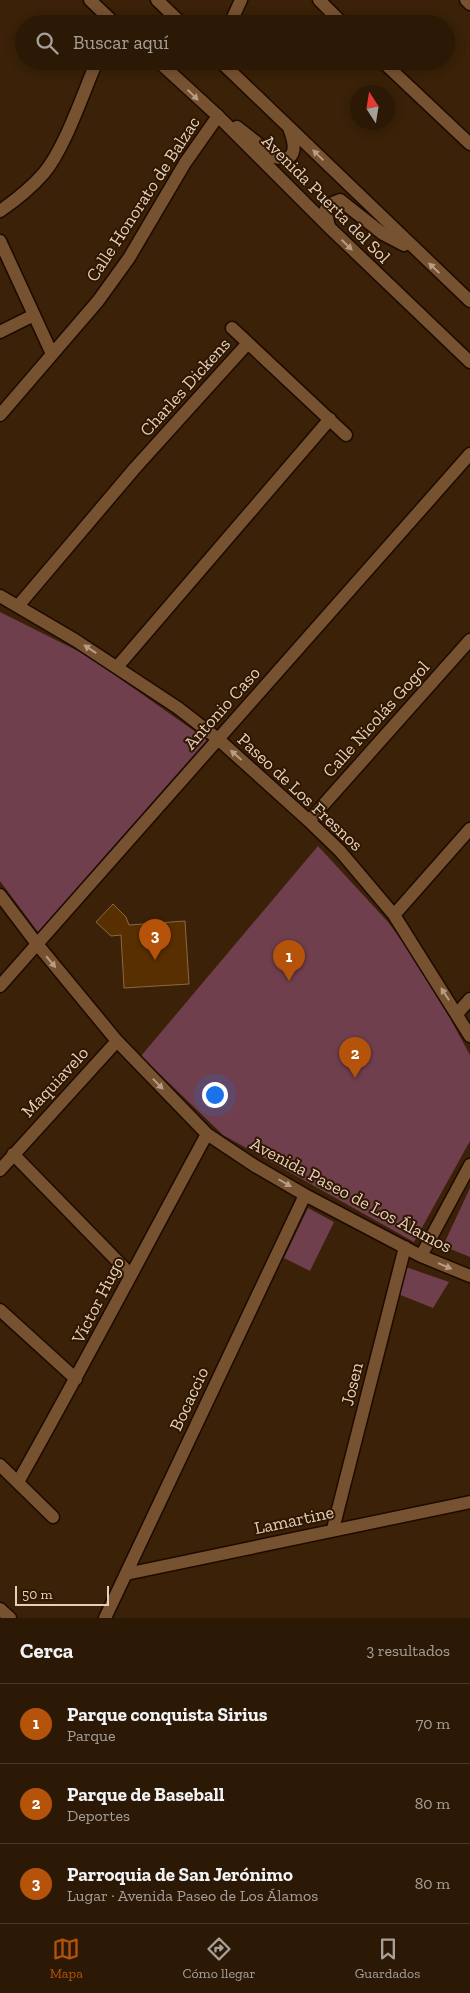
<!DOCTYPE html>
<html lang="es">
<head>
<meta charset="utf-8">
<style>
  body { margin:0; font-family:"Zilla Slab",serif; background:#34220f; color:#f1f3f6 }
  .compass { position:absolute; left:350px; top:85px; width:45px; height:45px; border-radius:50%; background:#2c1905; box-shadow:0 2px 12px #0003; rotate:348deg }
  .scale { position:absolute; left:15px; bottom:12px; width:94px; box-sizing:border-box; padding-left:5px; border:2px solid #e4cfbd; border-top:0; font-size:14px; line-height:18px; white-space:nowrap; color:#e4cfbd; -webkit-text-stroke:4px #2f1700; paint-order:stroke }
  .you { position:absolute; left:214px; top:1094px; width:18px; height:18px; margin:-12px; border:4px solid #fff; border-radius:50%; background:#1a73e8; box-shadow:0 0 0 8px #1a73e833 }
  .badge { display:grid; place-items:center; width:32px; height:32px; border-radius:50%; background:#b45309; color:#fff; font-size:16px; font-weight:700 }
  .pin { position:absolute; translate:-50% -41px; filter:drop-shadow(0 1px 2px #0008) }
  .pin::after { content:''; position:absolute; top:26px; width:18px; height:15px; background:inherit; clip-path:polygon(0 0,100% 0,50% 100%) }
  .list { margin:0; padding:0; list-style:none }
  h2 { display:flex; justify-content:space-between; align-items:center; height:65px; margin:0; padding:0 20px; font-size:21px }
  h2 small { font-size:16px; font-weight:400; color:#a6a09a }
  .list li { display:grid; grid-template-columns:32px 1fr auto; gap:15px; align-items:center; box-sizing:border-box; height:80px; padding:0 20px; border-top:1px solid #483827 }
  .list b { display:block; font-size:19px; white-space:nowrap }
  .list p { margin:0; font-size:16px; white-space:nowrap; color:#a6a09a }
  .list em { font-size:16px; font-style:normal; color:#a6a09a }
  .icon { flex:none; width:28px; height:28px; fill:none; stroke:currentColor; stroke-width:2; stroke-linecap:round; stroke-linejoin:round }
  .map { position:relative; flex:none; width:470px; height:1618px; overflow:hidden }
  .search { position:absolute; background:#2c1905; box-shadow:0 2px 12px #0003; left:15px; right:15px; top:15px; height:55px; display:flex; align-items:center; gap:12px; box-sizing:border-box; padding:0 18px; border-radius:28px; color:#a6a09a; font-size:19px }
  .sheet { height:305px; background:#2c1905 }
  nav { display:flex; justify-content:space-around; align-items:center; box-sizing:border-box; height:70px; border-top:1px solid #483827; background:#2c1905; font-size:14px; color:#a6a09a }
  nav a { display:grid; justify-items:center; gap:2px }
  nav .on { color:#b45309 }
  .map>svg:first-child { display:block }
</style>
</head>
<body>
<div class="map">
<svg width="470" height="1618" viewBox="0 0 470 1618">
  <rect width="100%" height="100%" fill="#3a2107"/>
  <path fill="#703f4d" d="M0,612L88,656L207,740L38,932L0,881Z
    M318,846L388,922L413,956L434,989L470,1055V1141L414,1242L223,1135L141,1056Z
    M470,1188V1257L443,1246Z
    M308,1208L334,1222L310,1271L284,1258Z
    M403,1266L449,1282L433,1308L398,1294Z"/>
  <path fill="#582f00" stroke="#8d6745" d="M113,904L126,917L129,925L185,921L189,984L124,988L121,935L111,936L96,922Z"/>
  <g fill="none" stroke-linecap="round" stroke-linejoin="round">
    <defs>
      <path id="minor" d="M319,0L343,24
        M466,0L470,4
        M230,24L241,0
        M382,61L470,144
        M0,211C16,200 31,188 44,173C65,148 83,93 97,61
        M0,241L52,354
        M232,328L346,435
        M0,332L34,315
        M0,415L98,301L129,258L185,163L218,116
        M0,596L75,640L178,708L218,739L309,821L340,851L394,915L470,1036
        M18,606L135,468L248,343
        M117,667L330,419
        M309,821L470,640
        M0,895L37,944L117,1041L207,1134L255,1166L305,1195L421,1256L470,1276
        M394,915L470,829
        M457,1014L470,999
        M13,1154L130,1274
        M0,1170L117,1041
        M421,1256L470,1165
        M0,1310L76,1379
        M0,1465L53,1517
        M18,1482C83,1367 144,1250 207,1134
        M333,1529L405,1247
        M126,1574L470,1502
        M0,1609L10,1618
        M105,1618L305,1195"/>
      <path id="tertiary" d="M0,986L470,454"/>
      <path id="secondary" d="M90,0L115,24
        M157,0L182,24
        M158,61L218,116L330,228L470,362
        M220,61L470,301
        M237,127L275,157C299,164 295,143 289,128
        M329,226L325,211L328,205L340,200L383,234L404,245"/>
    </defs>
    <use href="#minor" stroke="#1d0b00" stroke-width="15"/>
    <use href="#tertiary" stroke="#1d0b00" stroke-width="15"/>
    <use href="#secondary" stroke="#1d0b00" stroke-width="15"/>
    <use href="#minor" stroke="#775231" stroke-width="12"/>
    <use href="#tertiary" stroke="#775231" stroke-width="12"/>
    <use href="#secondary" stroke="#775231" stroke-width="12"/>
  </g>
  <defs><path id="oneway-solid" d="M-6-.8H1V-3.2L6.5 0L1 3.2V.8H-6Z" transform="scale(1.25)"/></defs>
  <g fill="#b89d85">
    <use href="#oneway-solid" transform="translate(193 95) rotate(44)"/>
    <use href="#oneway-solid" transform="translate(318 155) rotate(-136)"/>
    <use href="#oneway-solid" transform="translate(347 245) rotate(44)"/>
    <use href="#oneway-solid" transform="translate(434 268) rotate(-137)"/>
    <use href="#oneway-solid" transform="translate(90 649) rotate(-147)"/>
    <use href="#oneway-solid" transform="translate(236 755) rotate(-139)"/>
    <use href="#oneway-solid" transform="translate(51 962) rotate(50)"/>
    <use href="#oneway-solid" transform="translate(445 994) rotate(-123)"/>
    <use href="#oneway-solid" transform="translate(158 1084) rotate(46)"/>
    <use href="#oneway-solid" transform="translate(285 1183) rotate(30)"/>
    <use href="#oneway-solid" transform="translate(445 1266) rotate(23)"/>
  </g>
  <g text-anchor="middle" stroke-width="4" stroke-linejoin="round" paint-order="stroke">
    <g font-size="18" fill="#e4cfbd" stroke="#2f1700">
      <text transform="translate(143 199) rotate(-57)" y="6">Calle Honorato de Balzac</text>
      <text transform="translate(326 199) rotate(45)" y="6">Avenida Puerta del Sol</text>
      <text transform="translate(185 387) rotate(-48)" y="6">Charles Dickens</text>
      <text transform="translate(222 708) rotate(-48)" y="6">Antonio Caso</text>
      <text transform="translate(376 719) rotate(-48)" y="6">Calle Nicolás Gogol</text>
      <text transform="translate(300 792) rotate(43)" y="6">Paseo de Los Fresnos</text>
      <text transform="translate(55 1082) rotate(-47)" y="6">Maquiavelo</text>
      <text transform="translate(351 1195) rotate(28)" y="6">Avenida Paseo de Los Álamos</text>
      <text transform="translate(98 1300) rotate(-63)" y="6">Víctor Hugo</text>
      <text transform="translate(352 1384) rotate(-76)" y="6">Josen</text>
      <text transform="translate(189 1399) rotate(-65)" y="6">Bocaccio</text>
      <text transform="translate(294 1520) rotate(-12)" y="6">Lamartine</text>
    </g>
  </g>
</svg>
<svg class="compass" viewBox="-18 -18 36 36"><path d="M0-13l5 13h-10z" fill="#e53935"/><path d="M0 13l5-13h-10z" fill="#a6a09a"/></svg>
<div class="scale">50 m</div>
<div class="you"></div>
<div class="pin badge" style="left:289px;top:981px">1</div>
<div class="pin badge" style="left:355px;top:1078px">2</div>
<div class="pin badge" style="left:155px;top:960px">3</div>
<div class="search"><svg class="icon" aria-label="search" viewBox="0 0 24 24"><circle cx="10" cy="10" r="6"/><path d="M15 15l6 6"/></svg>Buscar aquí</div>
</div>
<section class="sheet">
<h2>Cerca<small>3 resultados</small></h2>
<ul class="list">
<li><span class="badge">1</span><div><b>Parque conquista Sirius</b><p>Parque</p></div><em>70 m</em></li>
<li><span class="badge">2</span><div><b>Parque de Baseball</b><p>Deportes</p></div><em>80 m</em></li>
<li><span class="badge">3</span><div><b>Parroquia de San Jerónimo</b><p>Lugar · Avenida Paseo de Los Álamos</p></div><em>80 m</em></li>
</ul>
</section>
<nav>
<a class="on"><svg class="icon" aria-label="map" viewBox="0 0 24 24"><path d="M3 6l6-2 6 2 6-2v14l-6 2-6-2-6 2zM9 4v14M15 6v14"/></svg>Mapa</a>
<a><svg class="icon" aria-label="directions" viewBox="0 0 24 24"><path d="M12 3l9 9-9 9-9-9zM9 14v-3h6M13 9l2 2-2 2"/></svg>Cómo llegar</a>
<a><svg class="icon" aria-label="saved" viewBox="0 0 24 24"><path d="M7 4h10v16l-5-4-5 4z"/></svg>Guardados</a>
</nav>
</body>
</html>
